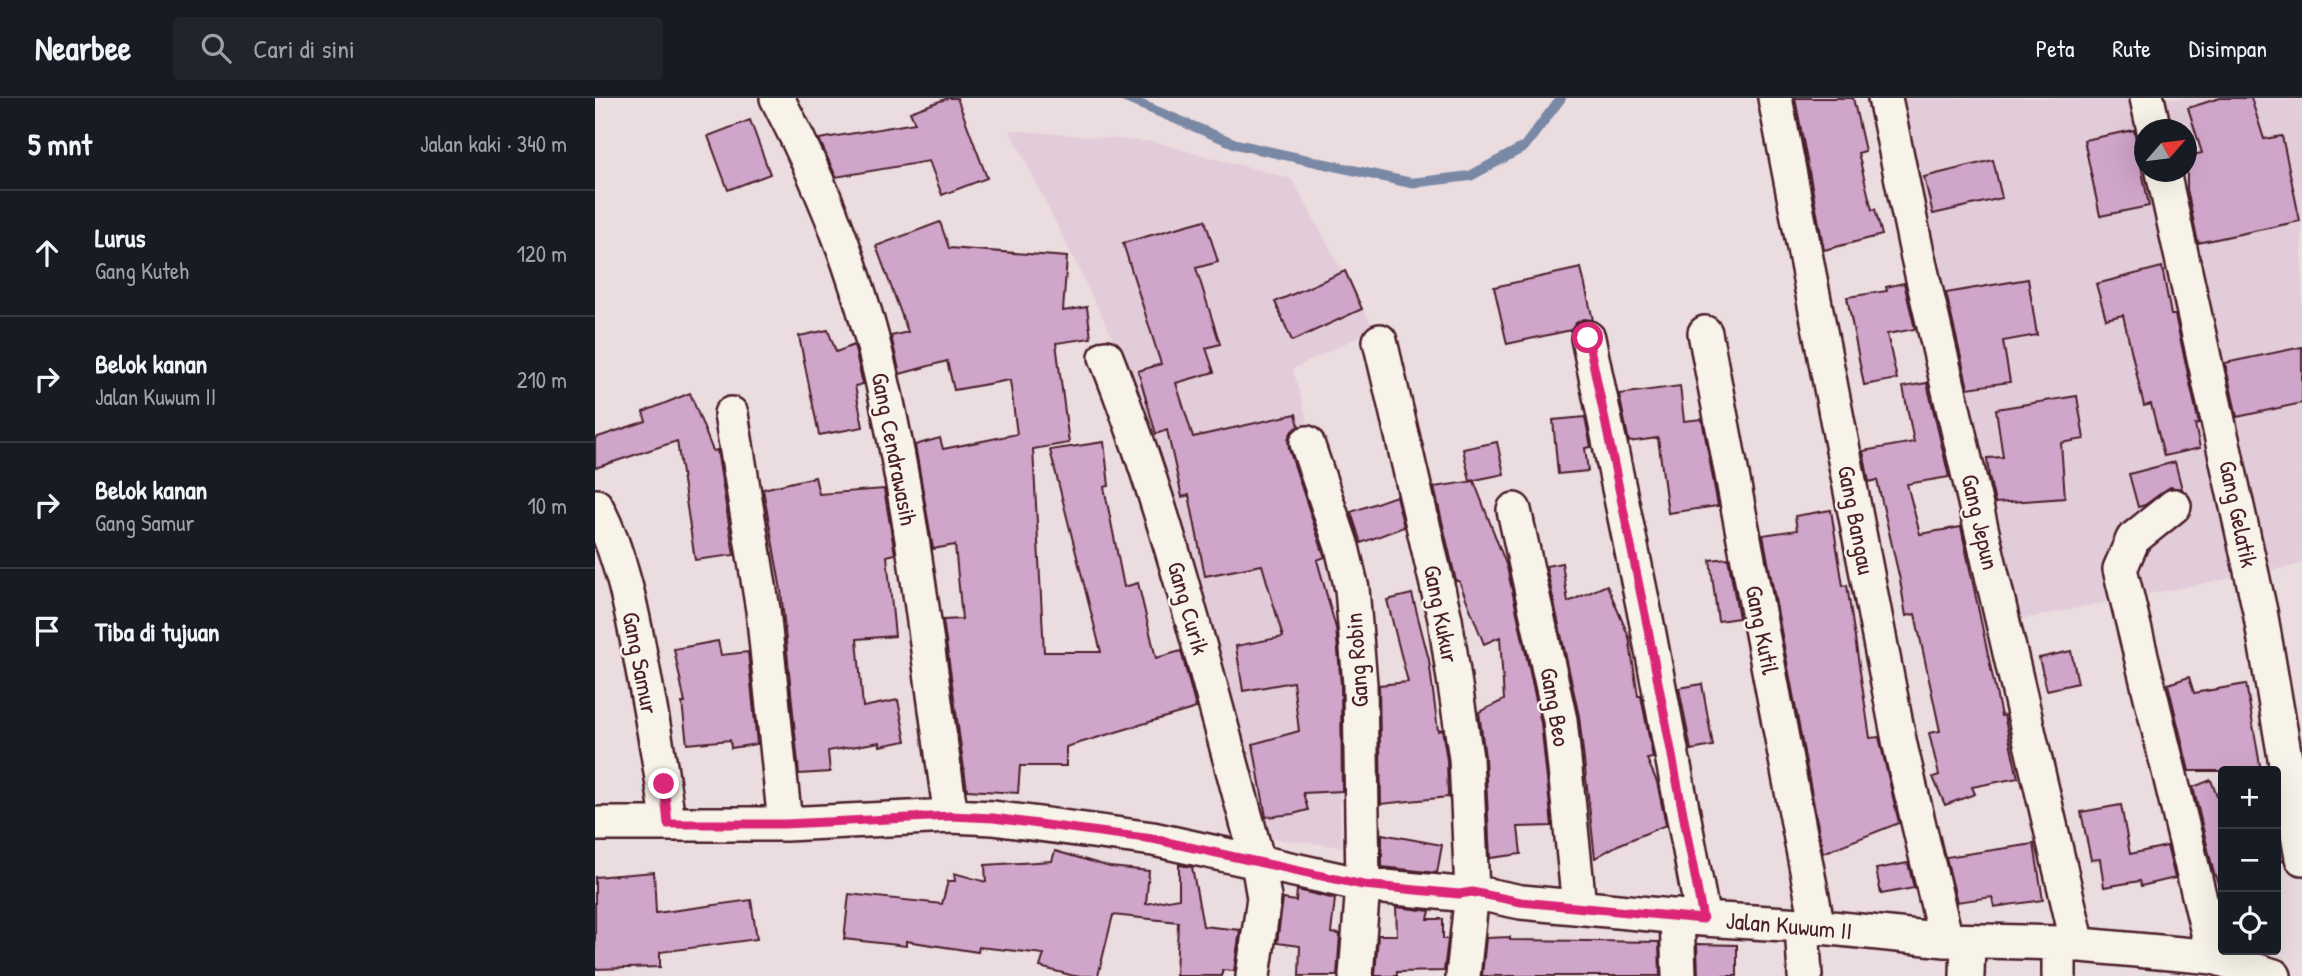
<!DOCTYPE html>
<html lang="id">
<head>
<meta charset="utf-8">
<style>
  body { margin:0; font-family:"Patrick Hand",sans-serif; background:#20242c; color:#f1f3f6 }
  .controls { position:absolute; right:21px; bottom:21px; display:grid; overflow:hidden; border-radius:7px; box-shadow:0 7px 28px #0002 }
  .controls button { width:63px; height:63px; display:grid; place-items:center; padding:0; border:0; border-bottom:2px solid #363941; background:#171b24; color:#f1f3f6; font:35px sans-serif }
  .compass { position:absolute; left:1539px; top:21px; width:63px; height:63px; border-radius:50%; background:#171b24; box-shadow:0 7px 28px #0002; rotate:62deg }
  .stop { position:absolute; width:21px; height:21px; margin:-16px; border:5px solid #db2777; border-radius:50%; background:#fff }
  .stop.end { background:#db2777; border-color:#fff; box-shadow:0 2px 7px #0008 }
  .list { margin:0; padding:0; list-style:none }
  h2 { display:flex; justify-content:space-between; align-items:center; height:91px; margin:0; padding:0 28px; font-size:30px }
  h2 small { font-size:23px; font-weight:400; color:#9ea1a6 }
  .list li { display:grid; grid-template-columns:46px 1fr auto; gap:21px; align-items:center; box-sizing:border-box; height:126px; padding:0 28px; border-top:2px solid #363941 }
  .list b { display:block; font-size:26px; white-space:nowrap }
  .list p { margin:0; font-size:23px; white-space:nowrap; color:#9ea1a6 }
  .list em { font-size:23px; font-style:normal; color:#9ea1a6 }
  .icon { flex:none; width:38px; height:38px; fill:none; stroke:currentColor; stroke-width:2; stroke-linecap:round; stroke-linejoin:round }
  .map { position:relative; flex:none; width:1707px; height:878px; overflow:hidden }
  header { display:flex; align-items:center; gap:42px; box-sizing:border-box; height:98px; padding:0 35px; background:#171b24; border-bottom:2px solid #363941 }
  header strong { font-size:33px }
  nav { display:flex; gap:38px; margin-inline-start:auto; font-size:24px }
  .search { width:490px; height:63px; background:#20242c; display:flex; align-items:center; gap:18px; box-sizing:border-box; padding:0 24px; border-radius:7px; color:#9ea1a6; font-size:26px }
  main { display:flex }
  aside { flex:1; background:#171b24 }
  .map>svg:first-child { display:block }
</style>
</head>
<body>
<header>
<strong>Nearbee</strong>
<div class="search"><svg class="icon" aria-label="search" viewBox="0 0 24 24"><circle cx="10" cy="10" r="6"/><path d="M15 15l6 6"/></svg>Cari di sini</div>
<nav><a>Peta</a><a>Rute</a><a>Disimpan</a></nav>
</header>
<main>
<aside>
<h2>5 mnt<small>Jalan kaki · 340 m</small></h2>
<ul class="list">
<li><svg class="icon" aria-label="ahead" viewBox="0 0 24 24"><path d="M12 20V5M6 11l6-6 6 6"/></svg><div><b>Lurus</b><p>Gang Kuteh</p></div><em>120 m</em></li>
<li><svg class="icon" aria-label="right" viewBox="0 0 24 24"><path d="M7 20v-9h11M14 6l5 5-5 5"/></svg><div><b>Belok kanan</b><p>Jalan Kuwum II</p></div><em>210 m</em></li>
<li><svg class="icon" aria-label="right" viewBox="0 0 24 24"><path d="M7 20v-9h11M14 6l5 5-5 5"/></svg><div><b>Belok kanan</b><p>Gang Samur</p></div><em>10 m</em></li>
<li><svg class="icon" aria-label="arrive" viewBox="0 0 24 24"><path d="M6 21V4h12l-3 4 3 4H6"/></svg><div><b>Tiba di tujuan</b></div></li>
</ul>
</aside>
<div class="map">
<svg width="1707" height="878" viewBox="0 0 1707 878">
  <rect width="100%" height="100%" fill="#ebdcdf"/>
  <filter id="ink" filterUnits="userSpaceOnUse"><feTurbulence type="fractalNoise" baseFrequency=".0143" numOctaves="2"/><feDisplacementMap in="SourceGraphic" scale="14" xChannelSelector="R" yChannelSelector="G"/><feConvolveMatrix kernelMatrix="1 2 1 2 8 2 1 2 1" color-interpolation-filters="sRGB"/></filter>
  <g filter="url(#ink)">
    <path fill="#e3ccd9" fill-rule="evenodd" d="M1283,0H1707V466L1411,524ZM1549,32H1591V74H1549Z
      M415,32L559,44L697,81L779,231L698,271L730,386L747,749L651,737L527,259Z"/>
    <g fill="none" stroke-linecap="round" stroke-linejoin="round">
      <path stroke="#7988a5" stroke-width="10" d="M530,0L641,46L816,85L875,78L929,49L966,0"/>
    </g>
    <path fill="#d0a5ca" stroke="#4a1f2b" stroke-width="2" d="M353,0H362L392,80L347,97L334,63L241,79L224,41L320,25L315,14Z
      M1200,0H1258L1270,53L1263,55L1277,112L1280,111L1287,137L1229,152Z
      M1625,0H1656L1669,41L1687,38L1705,123L1603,145L1592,91V58L1607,55L1593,10Z
      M155,22L175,76L133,92L113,38Z
      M1539,32L1554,108L1505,118L1489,42Z
      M1398,62L1407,100L1338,116L1329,79Z
      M610,122L623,164L601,170L625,246L611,250L619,274L581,285L598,339L701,316L704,328L697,333L693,341L694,351L728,454L730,459L722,462L741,530L746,587L747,693L708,695L713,712L698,716L671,719L658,646L704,633L698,584L648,593L641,548L688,539L667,467L610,478L594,397L587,399L572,332L561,336L543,273L566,266L528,145Z
      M345,124L354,150L472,159L468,213L492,209L496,240L461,245L474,345L438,351L449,554H506L455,352L509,344L514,388L509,389L529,489L543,485L561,560L586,553L601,610L471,649V668H425L423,695L372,692L348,522L367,521L360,447L338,451L320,347L345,340L348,351L422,336L415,282L359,292L352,263L305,276L296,238L313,234L281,148Z
      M1567,169L1576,217H1580L1604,326L1600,327L1605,350L1569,358L1556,306L1549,308L1528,217L1511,221L1501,186Z
      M986,170L998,222L988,221L981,225L976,232L912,246L899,189Z
      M750,173L767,211L697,243L680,204Z
      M1433,181L1442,237L1408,243L1415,284L1373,290L1351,195Z
      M1309,185L1320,231L1292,236L1302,281L1269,287L1252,199L1292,193L1291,189Z
      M233,232L241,254L259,247L268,286L260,288L268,329L224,337L204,238Z
      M1707,249V305L1642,319L1630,265Z
      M1332,285L1354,379L1312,386L1325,436L1366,429L1406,618L1409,617L1423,680L1377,689L1380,696L1350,707L1338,679L1344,677L1334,635L1345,633L1320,516L1311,518L1305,482L1282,382L1274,384L1268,353L1319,344L1308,289Z
      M1085,288L1089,323L1107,321L1123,408L1073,415L1063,340L1034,344L1024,296Z
      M95,295L118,353L122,352L139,457L100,462L82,343L0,370V340L51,323L48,314Z
      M1482,298L1489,341L1466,345L1470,400L1400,405L1394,378L1392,360L1408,359L1401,311Z
      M990,319L996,349L990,350L993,373L963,376L958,322Z
      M902,344L909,376L875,383L868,351Z
      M1580,364L1587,391L1575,389L1550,407L1543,409L1534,376Z
      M220,379L224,396L289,391L300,456L292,458L300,538L262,541L268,609L303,602L311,643L285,648V644L233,653L235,674L204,676L186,492L168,391Z
      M879,383L912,469L946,625L957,728L923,729L926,756L895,760L890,659L884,614L909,602L905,539L889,546L864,483H861L839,389Z
      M801,398L809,429L766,445L756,414Z
      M1236,412L1248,488L1252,487L1275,640L1284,639L1304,725L1228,755L1168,437L1202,432L1200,418Z
      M1133,460L1144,520L1123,523L1115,462Z
      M967,465L973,504L1012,487L1034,539L1043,598H1046L1058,660L1052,661L1062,684L1071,727L1023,747L1000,760L984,618L951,468Z
      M817,496L834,562L843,633L847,631L852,662L853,699L786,706L784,587L813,584L792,502Z
      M123,543L126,557L153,554L162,646L136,650L135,642L92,646L87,605H90L79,551Z
      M1476,553L1483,585L1452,592L1444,560Z
      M1594,579L1599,595L1651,586L1666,673H1594L1573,586Z
      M1107,586L1118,648L1096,652L1084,590Z
      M1616,682L1628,715V789L1625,790L1618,772L1598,689Z
      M1526,707L1535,756L1572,748L1580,780L1546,788L1545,783L1509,789L1505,761L1496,762L1486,714Z
      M1681,720L1688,763L1681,764Z
      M787,736L847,747L842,775L787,769Z
      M1439,746L1448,802L1399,809L1397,799L1362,804L1351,759Z
      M460,753L515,769L554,773L551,806L584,800V767L597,769L608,828L645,832L639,873L627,872V878H581L583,824L518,817L503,878H479L445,869L449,856L384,849L383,854L311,843V848L249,841L254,796L347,806L353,783H360L359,775L391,784L390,767L457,763Z
      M1313,765L1319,790L1286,796L1281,771Z
      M59,774L61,815L156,802L162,841L65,854V869L0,871V779Z
      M702,792L740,801L736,835L745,836L742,878H704L705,848L682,845L688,801L701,803Z
      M801,809L835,813L833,821H848V841H853L849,873L802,874V878H780L783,837H802Z
      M915,839V842L1064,844L1065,878H887L891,840Z
      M1102,846L1142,847V878H1103Z"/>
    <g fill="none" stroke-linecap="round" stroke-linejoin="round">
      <defs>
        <path id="minor" d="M182,0C221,74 254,155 276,237C317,394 332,558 356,718
          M1180,0L1305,647L1351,842
          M1290,0L1322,155L1483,847
          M1552,0L1559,32
          M1568,74L1665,513L1707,760
          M1110,235L1223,830
          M993,240L1053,531L1108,821
          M785,243L850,521L871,660L877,794L868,878
          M511,259C576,423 616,595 663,764L669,800L658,878
          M136,316L168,512L190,726
          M712,345L747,449L757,491L765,586L768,787L761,878
          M1,408C29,462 39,524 50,583C59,631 68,678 73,726
          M1579,408L1538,441L1525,471L1619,859
          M919,412L965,622L984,808
          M0,726H190L356,718L398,720L558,741L768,787L864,796L877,794L926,804L1108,821L1207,827L1351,842L1464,845L1619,859L1679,878
          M1082,818L1084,878
          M1207,827L1210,878
          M1464,845V878
          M1372,878L1373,843"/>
      </defs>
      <use href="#minor" stroke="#4a1f2b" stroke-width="38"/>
      <use href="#minor" stroke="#f7f3e8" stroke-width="33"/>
    </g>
  </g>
  <g fill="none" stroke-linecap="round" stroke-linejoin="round" filter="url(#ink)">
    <path stroke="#db2777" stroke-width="9" d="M69,686L73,726H190L356,718L398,720L558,741L768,787L864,796L877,794L926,804L1108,821L1053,531L993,240"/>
  </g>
  <g text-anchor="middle" stroke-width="5" stroke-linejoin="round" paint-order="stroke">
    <g font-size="24" fill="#4a1f2b" stroke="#f7f3e8">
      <text transform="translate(299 351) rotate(79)" y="8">Gang Cendrawasih</text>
      <text transform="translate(1643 416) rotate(78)" y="8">Gang Gelatik</text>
      <text transform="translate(1261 422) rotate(79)" y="8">Gang Bangau</text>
      <text transform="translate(1385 424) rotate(77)" y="8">Gang Jepun</text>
      <text transform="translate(593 510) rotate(74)" y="8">Gang Curik</text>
      <text transform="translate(846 516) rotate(79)" y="8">Gang Kukur</text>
      <text transform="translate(1167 532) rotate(79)" y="8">Gang Kutil</text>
      <text transform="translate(762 562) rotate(-94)" y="8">Gang Robin</text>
      <text transform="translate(45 565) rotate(79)" y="8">Gang Samur</text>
      <text transform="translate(960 609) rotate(80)" y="8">Gang Beo</text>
      <text transform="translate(1194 828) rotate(5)" y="8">Jalan Kuwum II</text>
    </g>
  </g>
</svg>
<div class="controls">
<button>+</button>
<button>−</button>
<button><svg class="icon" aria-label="locate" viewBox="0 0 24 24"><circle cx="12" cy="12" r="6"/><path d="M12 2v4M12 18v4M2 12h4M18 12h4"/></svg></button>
</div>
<svg class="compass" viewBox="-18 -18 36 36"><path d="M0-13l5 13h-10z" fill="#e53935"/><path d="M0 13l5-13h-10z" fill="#9ea1a6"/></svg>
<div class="stop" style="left:993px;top:240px"></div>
<div class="stop end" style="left:69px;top:686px"></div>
</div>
</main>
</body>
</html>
